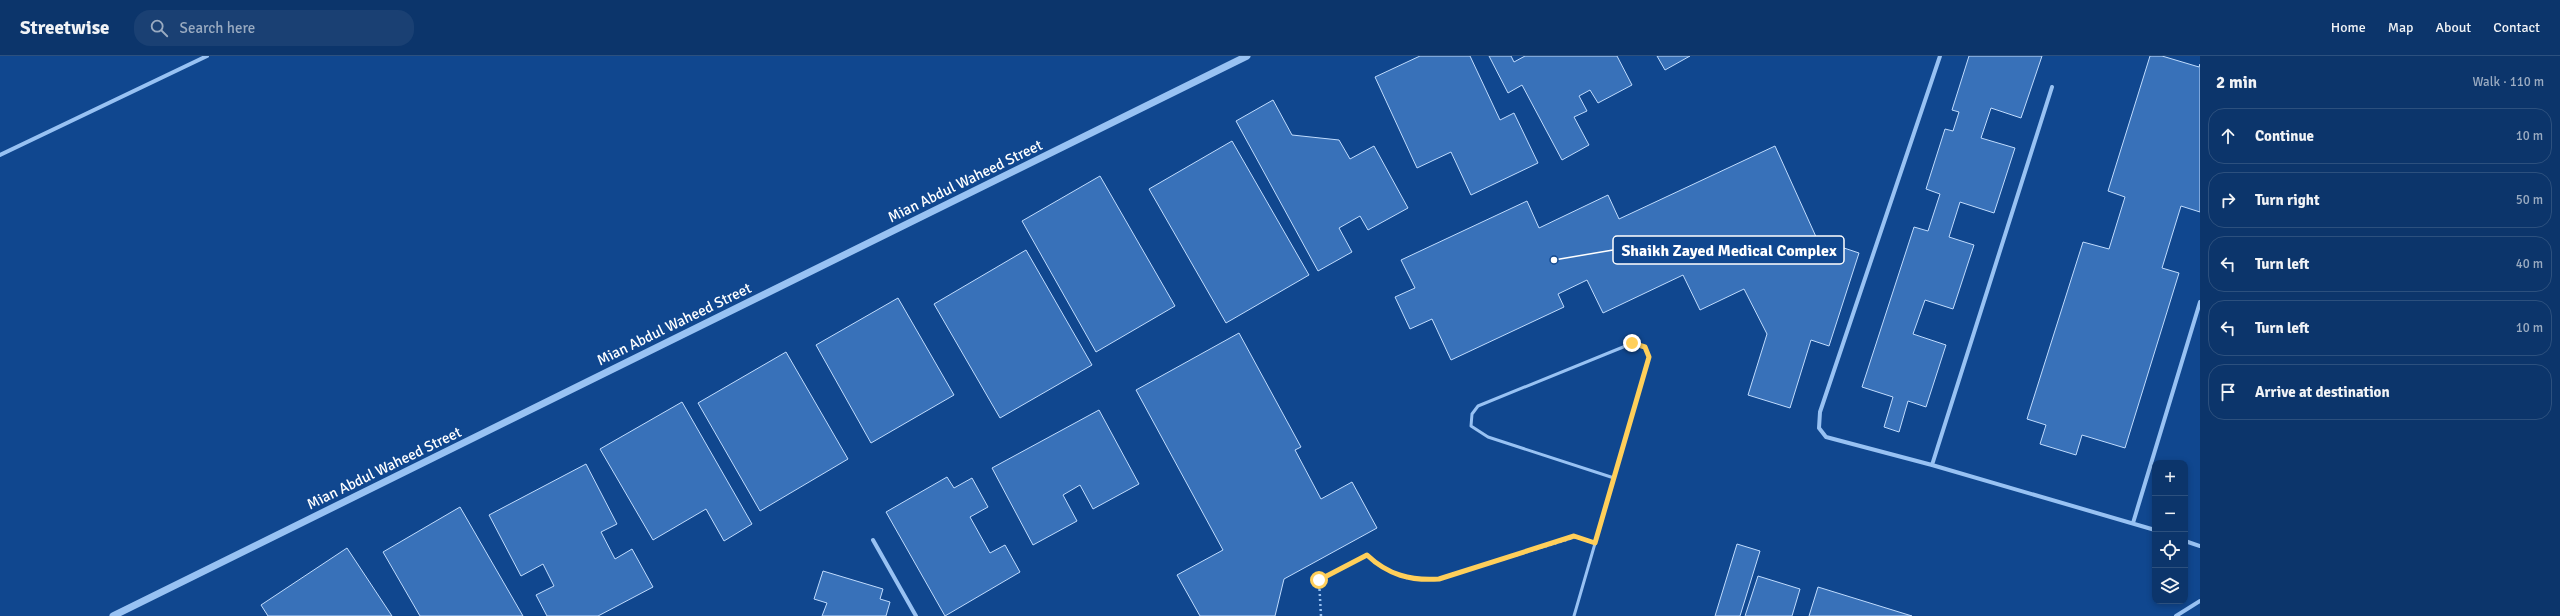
<!DOCTYPE html>
<html lang="en">
<head>
<meta charset="utf-8">
<style>
  body { margin:0; font-family:Signika,sans-serif; background:#1a4073; color:#f1f3f6 }
  .controls { position:absolute; right:12px; bottom:12px; display:grid; overflow:hidden; border-radius:8px; box-shadow:0 2px 6px #0003 }
  .controls button { width:36px; height:36px; display:grid; place-items:center; padding:0; border:0; border-bottom:1px solid #2c507e; background:#0c356b; color:#f1f3f6; font:20px sans-serif }
  .stop { position:absolute; width:12px; height:12px; margin:-9px; border:3px solid #ffcf5a; border-radius:50%; background:#fff }
  .stop.end { background:#ffcf5a; border-color:#fff; box-shadow:0 1px 4px #0008 }
  .list { margin:0; padding:0; list-style:none }
  h2 { display:flex; justify-content:space-between; align-items:center; height:52px; margin:0; padding:0 16px; font-size:17px }
  h2 small { font-size:13px; font-weight:400; color:#9aabc1 }
  .list li { display:grid; grid-template-columns:26px 1fr auto; gap:12px; align-items:center; box-sizing:border-box; height:56px; margin:0 8px 8px; padding:0 8px; border:1px solid #2c507e; border-radius:16px }
  .list b { display:block; font-size:15px; white-space:nowrap }
  .list em { font-size:13px; font-style:normal; color:#9aabc1 }
  .icon { flex:none; width:22px; height:22px; fill:none; stroke:currentColor; stroke-width:2; stroke-linecap:round; stroke-linejoin:round }
  .map { position:relative; flex:none; width:2200px; height:560px; overflow:hidden }
  header { display:flex; align-items:center; gap:24px; box-sizing:border-box; height:56px; padding:0 20px; background:#0c356b; border-bottom:1px solid #2c507e }
  header strong { font-size:19px }
  nav { display:flex; gap:22px; margin-inline-start:auto; font-size:14px }
  .search { width:280px; height:36px; background:#1a4073; display:flex; align-items:center; gap:10px; box-sizing:border-box; padding:0 14px; border-radius:16px; color:#9aabc1; font-size:15px }
  main { display:flex }
  aside { flex:1; background:#0c356b }
  .map>svg:first-child { display:block }
</style>
</head>
<body>
<header>
<strong>Streetwise</strong>
<div class="search"><svg class="icon" aria-label="search" viewBox="0 0 24 24"><circle cx="10" cy="10" r="6"/><path d="M15 15l6 6"/></svg>Search here</div>
<nav><a>Home</a><a>Map</a><a>About</a><a>Contact</a></nav>
</header>
<main>
<div class="map">
<svg width="2200" height="560" viewBox="0 0 2200 560">
  <rect width="100%" height="100%" fill="#10478f"/>
  <path fill="#3871b9" stroke="#c0dcfe" d="M1420,0H1470L1500,64L1514,57L1538,107L1471,139L1451,96L1417,112L1375,21Z
    M1489,0H1511L1514,6L1525,0H1617L1632,29L1598,47L1590,34L1579,40L1587,55L1574,61L1589,89L1562,104L1522,29L1508,37Z
    M1657,0H1690L1665,14Z
    M1969,0H2042L2021,62L1991,52L1981,82L2015,92L1994,157L1960,146L1949,181L1974,189L1953,253L1925,244L1913,278L1946,289L1926,351L1908,345L1899,376L1884,371L1893,341L1862,331L1914,171L1928,175L1940,138L1926,133L1945,73L1953,75L1959,56L1952,54Z
    M2150,0H2162L2199,11L2200,8V156L2181,150L2162,212L2179,217L2125,392L2082,379L2076,399L2040,388L2046,369L2027,363L2083,186L2109,193L2125,141L2108,135Z
    M1273,44L1292,79L1339,84L1350,103L1374,90L1408,152L1368,174L1360,160L1339,172L1352,196L1318,215L1236,65Z
    M1232,85L1309,219L1226,267L1149,133Z
    M1775,90L1817,183L1859,197L1829,290L1811,284L1790,352L1748,339L1767,278L1744,233L1700,254L1683,219L1603,257L1587,224L1558,238L1564,251L1451,304L1432,263L1410,273L1395,241L1415,232L1401,204L1527,145L1539,172L1608,139L1619,163Z
    M1100,120L1175,250L1096,296L1022,165Z
    M1026,194L1092,309L1000,362L934,248Z
    M898,242L954,339L871,387L816,289Z
    M1239,277L1301,391L1295,394L1321,443L1352,426L1377,472L1284,523L1275,560H1200L1177,519L1223,494L1136,334Z
    M786,296L848,403L760,455L698,347Z
    M682,346L752,468L724,485L706,453L653,484L600,393Z
    M1099,354L1139,428L1093,453L1080,429L1063,439L1077,465L1033,489L992,412Z
    M586,408L617,468L601,476L615,503L632,493L653,531L598,560H547L536,539L554,530L543,508L521,520L489,459Z
    M947,421L954,432L972,422L988,451L970,461L990,497L1005,489L1020,516L945,560L886,456Z
    M460,451L523,560H420L383,496Z
    M1737,488L1760,495L1740,560H1715Z
    M347,492L392,560H268L261,549Z
    M823,515L883,533L880,543L890,546L886,560H822L827,547L814,543Z
    M1758,520L1800,533L1792,560H1745Z
    M1818,531L1912,560H1809Z"/>
  <g fill="none" stroke-linecap="round" stroke-linejoin="round">
    <path stroke="#98c2f3" stroke-width="2.5" stroke-dasharray="2 3" stroke-linecap="butt" d="M1321,560L1319,524L1367,499L1376,508L1407,522L1439,523L1576,481"/>
    <path stroke="#98c2f3" stroke-width="3" d="M1574,560L1649,301L1645,291L1633,287L1478,350L1472,358L1471,370L1488,381L1614,422"/>
    <path stroke="#98c2f3" stroke-width="4" d="M1940,0L1820,356L1819,372L1826,381L1932,409L2155,474
      M0,99L207,0
      M1932,409L2052,31
      M2133,467L2200,246
      M873,484L916,560
      M2185,485L2200,490
      M2176,560L2200,545"/>
    <path stroke="#98c2f3" stroke-width="7" d="M113,560L1247,0"/>
  </g>
  <g fill="none" stroke-linecap="round" stroke-linejoin="round">
    <path stroke="#ffcf5a" stroke-width="5" d="M1319,524L1367,499C1388,519 1411,525 1439,523L1574,480L1595,487L1649,301L1645,291L1632,287"/>
  </g>
  <g text-anchor="middle" stroke-width="3" stroke-linejoin="round" paint-order="stroke">
    <g font-size="15" fill="#fff" stroke="#10478f">
      <text transform="translate(965 125) rotate(-26)" y="5">Mian Abdul Waheed Street</text>
      <text transform="translate(674 268) rotate(-26)" y="5">Mian Abdul Waheed Street</text>
      <text transform="translate(384 412) rotate(-26)" y="5">Mian Abdul Waheed Street</text>
    </g>
  </g>
  <path fill="none" stroke="#fff" stroke-width="1.5" d="M1554 204L1613 194"/>
  <circle fill="#fff" stroke="#10478f" stroke-width="1.5" cx="1554" cy="204" r="4"/>
  <rect fill="#10478f" stroke="#fff" stroke-width="1.5" x="1613" y="180" width="231" height="28" rx="4"/>
  <g font-size="16" text-anchor="middle" font-weight="bold" fill="#fff">
    <text x="1729" y="200">Shaikh Zayed Medical Complex</text>
  </g>
</svg>
<div class="controls">
<button>+</button>
<button>−</button>
<button><svg class="icon" aria-label="locate" viewBox="0 0 24 24"><circle cx="12" cy="12" r="6"/><path d="M12 2v4M12 18v4M2 12h4M18 12h4"/></svg></button>
<button><svg class="icon" aria-label="layers" viewBox="0 0 24 24"><path d="M12 4l9 5-9 5-9-5zM3 14l9 5 9-5"/></svg></button>
</div>
<div class="stop" style="left:1319px;top:524px"></div>
<div class="stop end" style="left:1632px;top:287px"></div>
</div>
<aside>
<h2>2 min<small>Walk · 110 m</small></h2>
<ul class="list">
<li><svg class="icon" aria-label="ahead" viewBox="0 0 24 24"><path d="M12 20V5M6 11l6-6 6 6"/></svg><div><b>Continue</b></div><em>10 m</em></li>
<li><svg class="icon" aria-label="right" viewBox="0 0 24 24"><path d="M7 20v-9h11M14 6l5 5-5 5"/></svg><div><b>Turn right</b></div><em>50 m</em></li>
<li><svg class="icon" aria-label="left" viewBox="0 0 24 24"><path d="M17 20v-9H6M10 6l-5 5 5 5"/></svg><div><b>Turn left</b></div><em>40 m</em></li>
<li><svg class="icon" aria-label="left" viewBox="0 0 24 24"><path d="M17 20v-9H6M10 6l-5 5 5 5"/></svg><div><b>Turn left</b></div><em>10 m</em></li>
<li><svg class="icon" aria-label="arrive" viewBox="0 0 24 24"><path d="M6 21V4h12l-3 4 3 4H6"/></svg><div><b>Arrive at destination</b></div></li>
</ul>
</aside>
</main>
</body>
</html>
